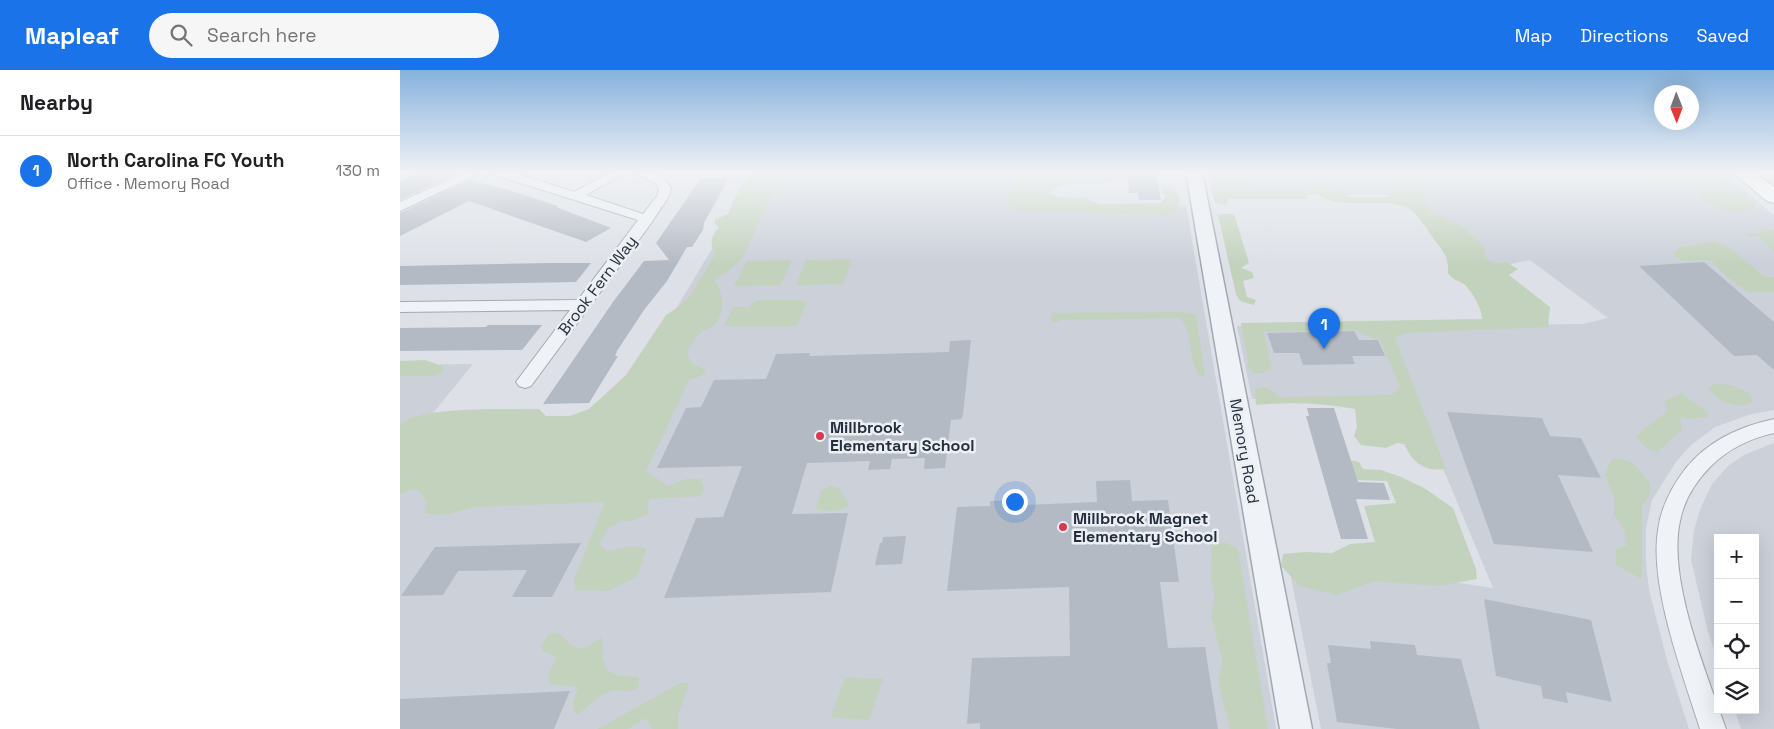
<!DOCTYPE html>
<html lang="en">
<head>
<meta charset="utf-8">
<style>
  body { margin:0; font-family:"Space Grotesk",sans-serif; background:#f6f6f6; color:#202124 }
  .controls { position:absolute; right:15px; bottom:15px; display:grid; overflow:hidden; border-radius:0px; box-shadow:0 5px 20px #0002 }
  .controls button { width:45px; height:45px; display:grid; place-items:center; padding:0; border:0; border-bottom:1px solid #e0e0e0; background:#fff; color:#202124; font:25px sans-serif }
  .compass { position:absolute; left:1254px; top:15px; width:45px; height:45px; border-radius:50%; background:#fff; box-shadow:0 5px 20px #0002; rotate:179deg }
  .you { position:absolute; left:614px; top:431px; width:18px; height:18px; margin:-12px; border:4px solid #fff; border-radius:50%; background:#1a73e8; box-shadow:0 0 0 8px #1a73e833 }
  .badge { display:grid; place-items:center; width:32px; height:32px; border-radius:50%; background:#1a73e8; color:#fff; font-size:16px; font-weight:700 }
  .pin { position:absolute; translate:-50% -41px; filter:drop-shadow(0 1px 2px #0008) }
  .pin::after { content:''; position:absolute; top:26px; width:18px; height:15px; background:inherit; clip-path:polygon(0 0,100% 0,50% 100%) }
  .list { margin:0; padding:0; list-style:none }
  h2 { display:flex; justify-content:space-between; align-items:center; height:65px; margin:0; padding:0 20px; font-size:21px }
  h2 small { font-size:16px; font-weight:400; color:#757577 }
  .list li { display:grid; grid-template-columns:32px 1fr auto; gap:15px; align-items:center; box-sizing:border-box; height:70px; padding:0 20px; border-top:1px solid #e0e0e0 }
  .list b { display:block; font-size:19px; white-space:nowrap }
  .list p { margin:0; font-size:16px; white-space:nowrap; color:#757577 }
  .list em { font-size:16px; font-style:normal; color:#757577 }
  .icon { flex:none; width:28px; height:28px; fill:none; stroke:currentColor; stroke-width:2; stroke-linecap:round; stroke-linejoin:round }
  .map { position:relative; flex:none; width:1374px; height:659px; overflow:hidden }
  header { display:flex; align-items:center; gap:30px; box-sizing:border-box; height:70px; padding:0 25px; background:#1a73e8; color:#fff }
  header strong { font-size:24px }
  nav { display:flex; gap:28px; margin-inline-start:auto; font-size:18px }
  .search { width:350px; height:45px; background:#f6f6f6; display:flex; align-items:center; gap:12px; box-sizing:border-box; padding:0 18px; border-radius:28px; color:#757577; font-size:19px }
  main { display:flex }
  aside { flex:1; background:#fff }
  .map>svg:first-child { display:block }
</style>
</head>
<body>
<header>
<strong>Mapleaf</strong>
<div class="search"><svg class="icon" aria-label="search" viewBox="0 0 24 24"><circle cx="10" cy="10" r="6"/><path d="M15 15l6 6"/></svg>Search here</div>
<nav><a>Map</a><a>Directions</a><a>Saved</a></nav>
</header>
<main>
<aside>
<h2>Nearby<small></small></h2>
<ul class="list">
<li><span class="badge">1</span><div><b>North Carolina FC Youth</b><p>Office · Memory Road</p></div><em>130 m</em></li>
</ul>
</aside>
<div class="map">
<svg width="1374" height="659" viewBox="0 0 1374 659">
  <rect width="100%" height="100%" fill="#dde1e7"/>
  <path fill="#cbd0d9" d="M358,102H643L641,135H786L876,659H0V295L73,294L29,348L210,349Z
    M807,102H1322L1374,145V340L1352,344L1315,357L1290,376L1276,392L1252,430L1246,459V493L1249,520L1267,590L1289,659H921L887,487L1093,518L1014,329H852L837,256L983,257L1182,254L1208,248L1130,190L1063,204L1014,125H812Z
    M1374,373V659H1341L1335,640H1355V468H1318V591L1308,562L1291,490L1294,460L1301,437L1312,414L1328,396L1344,385Z"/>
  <path fill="#c3d2bd" d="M354,102H385L365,138L343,188L324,204L316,208L315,212C325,220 324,248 313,256C309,259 303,260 299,264C294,269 291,276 287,281L290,292L306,300L301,306L289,310L246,401L268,416L286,409H301L304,420L301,426L249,429L247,444L232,451H221L207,459L200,474L206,481L234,476L246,479L237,507L208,521L176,520L174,510L205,432L76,437L48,444L37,445L25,443L27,433C18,416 17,418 0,424V355C19,335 111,340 139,339L146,346H170L189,339L226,305L266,245L281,235L290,226L315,185C310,173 310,167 319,157L315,154V150L329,143C333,127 343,113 354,102Z
    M617,102H652C661,108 720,104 735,104L734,112C712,106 713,113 694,114C678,115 662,110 649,123L656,126L672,128L685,127L699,134L761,133L765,127L762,121V117L774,116L780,131L776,138L775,145L627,142L609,138C606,130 613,110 617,102Z
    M987,102H1036V106L1019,110L1026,123L1022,129L1032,143L1058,154L1070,163L1084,177L1085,187L1094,194L1106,192L1118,199L1109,205L1150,237L1148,257L1005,263L995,268L1046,399C1024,402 1013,393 1004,374L997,373L986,378L961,375L954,366L957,357L955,339C923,333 889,332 856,335L855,320L860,317L867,318L880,327L992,325L1000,316L980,270L962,264L959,260L864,262L871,299L863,303H854L849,298L841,253L1082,249C1083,240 1071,220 1064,214C1056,209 1055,212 1048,203C1049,186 1043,182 1034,169C1026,158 1018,143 1006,137C983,126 920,145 914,115C928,114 937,115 947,127H990L994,117Z
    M1314,102L1356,136C1341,147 1320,139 1304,133L1300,124C1290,120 1277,113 1266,118L1233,107L1240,103Z
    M835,108L846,109L852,121H900L905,123L907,129H828L827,135L815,133L811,114L815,109Z
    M824,144H834L849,193L841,198L852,202L854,208L843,211L847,227L856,230L854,235L840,231L836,224L818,145Z
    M1362,160H1374V182L1359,167L1347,166L1346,163L1361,164Z
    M1314,171L1327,176L1365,207H1374V222H1348L1326,206L1311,190L1282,191L1272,184L1281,177Z
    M452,189L443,214L396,215L406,190Z
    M392,190L381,215L334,216L347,191Z
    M359,230H401L406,233L397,256H324L333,237H349L353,233Z
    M781,242L796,245L805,306L799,305C787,288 795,262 779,248L661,250L654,253L651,249L652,243Z
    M25,290L42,296L43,302L32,306H0V291Z
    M1313,314C1329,313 1338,317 1351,325L1352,332C1334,340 1321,332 1308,319Z
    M1281,323L1308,343V347L1289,349L1281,347L1280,350L1282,360L1257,382L1247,379L1236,367L1243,360L1268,341L1265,331Z
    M1211,389C1234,388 1237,397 1250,413V424L1242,435V509L1216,495V479L1227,475L1224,459L1214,445L1215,430L1205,405Z
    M949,390L959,392L963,399L981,400L1001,407L1024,418L1053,438L1076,499L1077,509L1038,516L974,511L937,525L900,516L881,496L883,484L905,482L932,483L950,474L975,472L964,436L996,433L987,411L955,410Z
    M430,416L439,418L448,433L447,437C440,441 423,443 416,438L421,421Z
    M812,471L826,473L838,479L868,659H830L818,610L823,592L811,546L815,525L811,509Z
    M158,562L172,576L184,579L202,567L203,589L207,600L219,606L239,607V617C224,626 225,618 212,621C200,623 188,636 179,644L175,643L173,634L178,617L150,614L148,606L156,587L143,581L141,576L148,565Z
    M445,607L483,609L469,650L431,647Z
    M280,613H289L278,646V659H252L246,648L228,659H198Z"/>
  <path fill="#b4bac4" d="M21,102H43L54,105L0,130V112Z
    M727,102H756L761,130H739L738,123H729Z
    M301,108H329L304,153L303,160L292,177H287L267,211L244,240L217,281L215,286H218L189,333L143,334L213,232L244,191L269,190L256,173Z
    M69,110L106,119L158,136L156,137L211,158L186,172L69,131L0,166V143Z
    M1304,192L1374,252V300L1357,285L1334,286L1239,196Z
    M150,193H191L176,212L0,215V196Z
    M88,255H142L122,280L0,281V258L86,257Z
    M954,261L959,270H978L985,286H952L955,294L903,295L899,283H874L867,263Z
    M571,270L563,344L561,349L551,350L545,398L524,399L525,388L492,389L490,399L468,400L470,391L407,393L392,444L448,443L431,522L264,528L296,448L323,447L342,396L257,398L286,338L301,337L314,310L366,309L376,284L410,283L409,286L549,282L550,271Z
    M907,338H934L958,412L984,413L990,430L956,429L968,469H941L906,346H909Z
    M1047,342L1142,348L1150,366L1181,368L1201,408L1158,405L1193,482L1094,474Z
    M730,410L732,431L768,430L779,512H760L768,578L805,577L818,659H580V653L567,654L572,588L670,586L669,517L547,521L557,437L590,436V431L625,430V435L697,432L696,411Z
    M506,466L502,494L475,495L480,473H482L483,467Z
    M181,473L152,527H112L127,500L58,501L43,525L1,526L35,477Z
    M1084,529L1191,550L1212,632L1166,622L1168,633L1143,628L1141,616L1096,606Z
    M970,571L1015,575L1017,585L1061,589L1080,659H997L937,652L927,593H931L928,575L971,579Z
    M170,621L154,659H0V629Z"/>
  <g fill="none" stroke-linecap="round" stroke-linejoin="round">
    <defs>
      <path id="minor" d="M66,102H82L0,141V132Z
        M93,102H112L174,122L211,102H227L186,125L243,144L257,126L259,118L255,113L233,102C252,102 260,102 271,118L269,126L252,152L131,316L125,318L119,316L116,312L170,240L0,242V232L178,230L238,150L95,105Z
        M1374,349V363C1351,368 1328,379 1311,396C1296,411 1284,430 1280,451C1267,510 1307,604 1326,659H1300C1283,605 1249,516 1258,460C1261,437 1272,416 1286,398C1308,371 1341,356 1374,349Z"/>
      <path id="tertiary" d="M786,102H802L912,659H880Z"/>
      <path id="primary" d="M1332,102H1353L1374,117V133L1367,131Z"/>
    </defs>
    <use href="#minor" stroke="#a2a8b1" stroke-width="2"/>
    <use href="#tertiary" stroke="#a2a8b1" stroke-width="3"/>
    <use href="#primary" stroke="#9ba5b3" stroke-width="2"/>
    <use href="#minor" fill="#eff2f6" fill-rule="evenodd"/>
    <use href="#tertiary" fill="#eff2f6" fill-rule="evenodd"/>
    <use href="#primary" fill="#fff" fill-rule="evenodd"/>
  </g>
  <linearGradient id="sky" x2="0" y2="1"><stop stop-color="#87b2dc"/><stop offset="0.53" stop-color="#f0f2f4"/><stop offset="1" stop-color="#f0f2f4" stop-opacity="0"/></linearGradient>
  <rect width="1374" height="194" fill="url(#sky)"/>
  <g fill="#d33b53" stroke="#ecf0f5" stroke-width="2">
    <circle cx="420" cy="366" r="5"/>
    <circle cx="663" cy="457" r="5"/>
  </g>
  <g text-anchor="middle" stroke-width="5" stroke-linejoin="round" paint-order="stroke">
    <g font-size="16" fill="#262f3e" stroke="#ecf0f5">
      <text transform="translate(197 215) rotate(-53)" y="6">Brook Fern Way</text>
      <text transform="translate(845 381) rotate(80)" y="6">Memory Road</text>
    </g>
    <g font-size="16" font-weight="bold" fill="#262f3e" stroke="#ecf0f5" text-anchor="start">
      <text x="430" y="363">Millbrook<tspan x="430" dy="18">Elementary School</tspan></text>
      <text x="673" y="454">Millbrook Magnet<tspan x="673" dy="18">Elementary School</tspan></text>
    </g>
  </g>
</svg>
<div class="controls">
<button>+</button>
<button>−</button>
<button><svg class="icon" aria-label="locate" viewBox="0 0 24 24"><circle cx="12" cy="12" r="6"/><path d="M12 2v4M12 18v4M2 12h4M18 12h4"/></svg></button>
<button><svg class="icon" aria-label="layers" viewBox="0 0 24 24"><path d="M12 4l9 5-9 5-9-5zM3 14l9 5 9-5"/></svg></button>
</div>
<svg class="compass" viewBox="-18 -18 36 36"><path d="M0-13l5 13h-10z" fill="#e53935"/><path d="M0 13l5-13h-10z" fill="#757577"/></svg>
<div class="you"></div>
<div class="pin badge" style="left:924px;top:279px">1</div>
</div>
</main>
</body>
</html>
